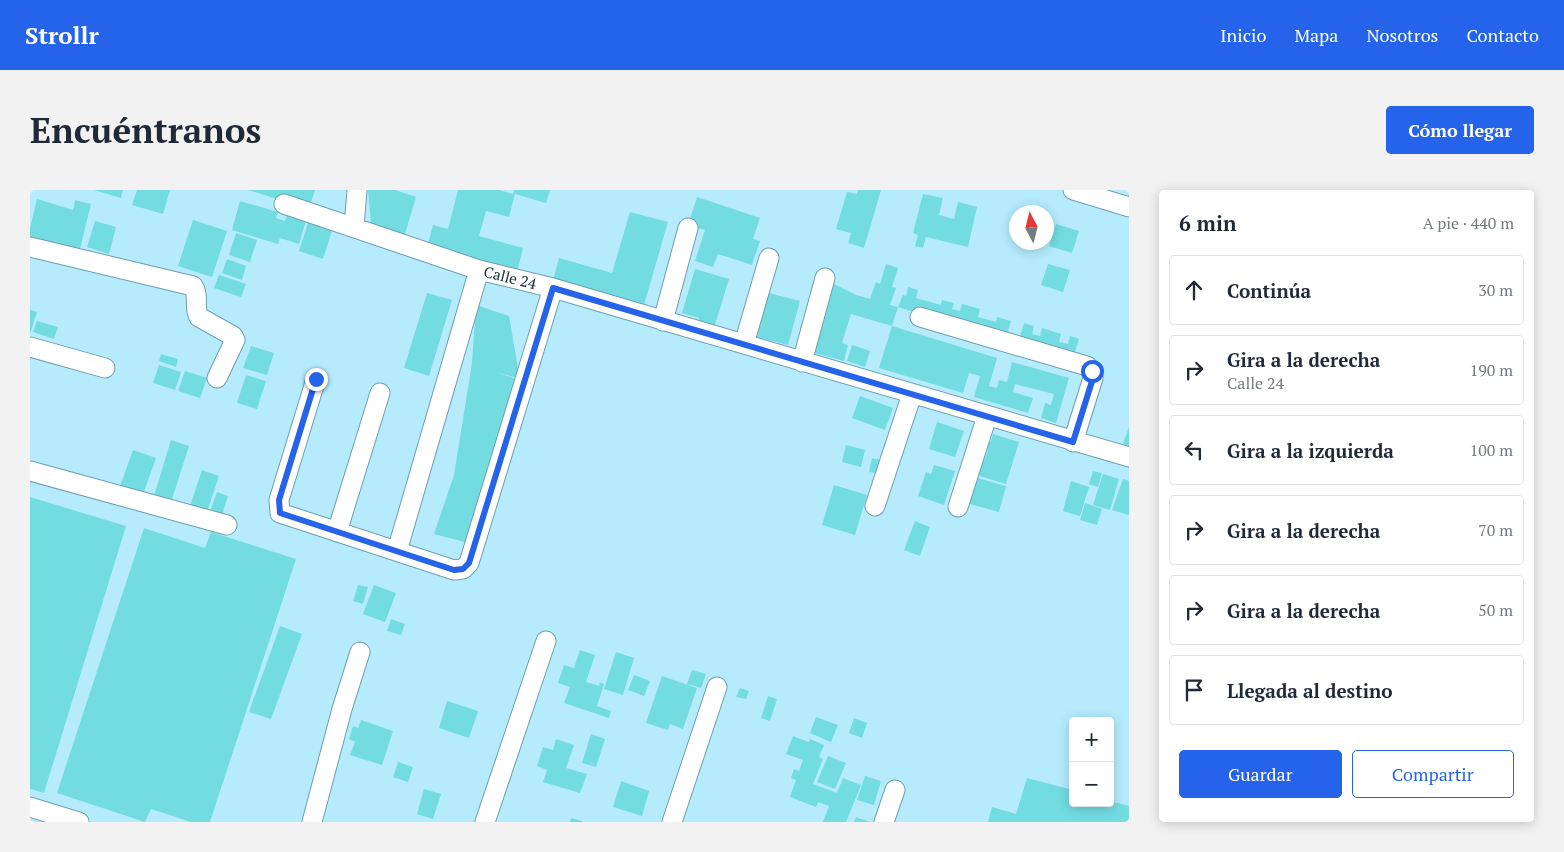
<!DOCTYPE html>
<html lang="es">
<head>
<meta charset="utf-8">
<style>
  body { margin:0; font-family:"PT Serif",serif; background:#f2f2f3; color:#1f2937 }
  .controls { position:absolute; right:15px; bottom:15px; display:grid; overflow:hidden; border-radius:5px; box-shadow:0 2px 12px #0003 }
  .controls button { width:45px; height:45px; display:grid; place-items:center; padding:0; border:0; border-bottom:1px solid #e0e1e3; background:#fff; color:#1f2937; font:25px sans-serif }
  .compass { position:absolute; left:979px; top:15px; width:45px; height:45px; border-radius:50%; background:#fff; box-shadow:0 2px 12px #0003; rotate:353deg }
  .stop { position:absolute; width:15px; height:15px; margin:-11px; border:4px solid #2563eb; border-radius:50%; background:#fff }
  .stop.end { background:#2563eb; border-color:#fff; box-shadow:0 1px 5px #0008 }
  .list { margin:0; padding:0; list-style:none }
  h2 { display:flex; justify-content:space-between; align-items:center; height:65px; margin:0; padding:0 20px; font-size:21px }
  h2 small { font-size:16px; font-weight:400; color:#747a83 }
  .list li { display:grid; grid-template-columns:32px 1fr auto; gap:15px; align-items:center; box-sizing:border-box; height:70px; margin:0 10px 10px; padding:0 10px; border:1px solid #e0e1e3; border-radius:5px }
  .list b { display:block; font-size:19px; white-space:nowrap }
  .list p { margin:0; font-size:16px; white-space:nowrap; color:#747a83 }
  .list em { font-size:16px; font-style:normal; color:#747a83 }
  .actions { display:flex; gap:10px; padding:15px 20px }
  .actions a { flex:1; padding:11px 0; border:1px solid #2563eb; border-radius:5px; text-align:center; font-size:18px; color:#2563eb }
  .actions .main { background:#2563eb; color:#fff }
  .icon { flex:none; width:28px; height:28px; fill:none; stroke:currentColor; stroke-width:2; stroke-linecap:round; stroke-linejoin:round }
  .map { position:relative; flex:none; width:1099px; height:632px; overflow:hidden; border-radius:5px }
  header { display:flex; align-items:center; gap:30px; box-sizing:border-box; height:70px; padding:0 25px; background:#2563eb; color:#fff }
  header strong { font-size:24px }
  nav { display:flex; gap:28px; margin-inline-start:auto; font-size:18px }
  .intro { display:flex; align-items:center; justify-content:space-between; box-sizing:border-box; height:120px; padding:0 30px }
  h1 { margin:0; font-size:35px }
  .button { padding:12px 22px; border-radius:5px; background:#2563eb; color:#fff; font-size:18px; font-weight:700 }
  main { display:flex; gap:30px; padding:0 30px }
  aside { flex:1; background:#fff; border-radius:5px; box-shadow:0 2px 12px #0003 }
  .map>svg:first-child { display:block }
</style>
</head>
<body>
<header>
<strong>Strollr</strong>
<nav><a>Inicio</a><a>Mapa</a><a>Nosotros</a><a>Contacto</a></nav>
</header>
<div class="intro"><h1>Encuéntranos</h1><a class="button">Cómo llegar</a></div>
<main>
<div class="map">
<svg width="1099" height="632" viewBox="0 0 1099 632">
  <rect width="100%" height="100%" fill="#b5ebfd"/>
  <path fill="#72dce1" d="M64,0H93L91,8Z
    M107,0H140L133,24L102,15Z
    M218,0H285L279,19Z
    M338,0H365L386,7L375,44L341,34Z
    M428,0H469L483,4L484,0H520L516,13L485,4L479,27L456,21L449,46L493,58L487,82L397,58L403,35L418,39Z
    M828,0H851L834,58L818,53L821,43L806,39L817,2L827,4Z
    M893,4L913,8L909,25L924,29L928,12L947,17L938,57L896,47L893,58L885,56L888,45L883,43Z
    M667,7L730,28L723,49L730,51L722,75L688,64L683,77L665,71L675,40L658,35Z
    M7,9L43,20L45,10L61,14L49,63L0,51V38Z
    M210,11L248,22L246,28L255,31L258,22L277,27L269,54L250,48L248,54L202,40Z
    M600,22L638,32L614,115L523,90L529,68L582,83Z
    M163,30L197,41L182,87L148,76Z
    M65,31L86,37L79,64L57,57Z
    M278,33L302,41L293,69L269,61Z
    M1026,34L1049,41L1042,63L1019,56Z
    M206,43L227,50L220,72L199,65Z
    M197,69L216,76L212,90L192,83Z
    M856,74L868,78L862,97L866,98L860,115L868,117L862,136L821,124L812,153L818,155L814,171L777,161L800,92L826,105L840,109L846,92L850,94Z
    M1018,74L1040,80L1033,102L1011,95Z
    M665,79L699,89L684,138L668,134L669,128L652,123Z
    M189,85L216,94L211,107L184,98Z
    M878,97L888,100L886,108L911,115L912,110L924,113L922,119L930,121L932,114L950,119L948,127L966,132L967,127L981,131L975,151L868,117L873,105L876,106Z
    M397,103L422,110L399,186L374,178Z
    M739,103L770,111L758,155L727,147Z
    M446,115L479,126L490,189L466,182L491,191L442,354L404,344L424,285L442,173Z
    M0,120L7,122L0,144Z
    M7,131L28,137L24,149L3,142Z
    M994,133L1004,136L1002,144L1010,146L1012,138L1031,144L1029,152L1038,154L1040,146L1049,149L1042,171L987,155Z
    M862,136L967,168L959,196L967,198L969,190L977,192L982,172L1039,188L1026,233L1011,228L1015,213L1021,215L1024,204L985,194L983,202L1003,208L998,223L944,207L950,186L939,183L933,203L849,178Z
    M822,155L840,161L835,177L817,171Z
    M221,156L244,163L237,185L213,178Z
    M131,164L148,169L146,177L129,171Z
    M129,175L151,182L145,200L123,193Z
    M155,181L177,188L170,208L148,201Z
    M216,185L236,191L227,219L207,213Z
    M830,206L863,218L855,240L822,228Z
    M907,232L934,241L925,267L899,259Z
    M1099,237V256L1093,254Z
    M963,244L989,252L976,294L946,285L951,270L954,271L958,260L954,259L957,251L961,252Z
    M141,250L159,256L141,312L124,306Z
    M816,255L835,260L831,277L812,272Z
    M103,260L126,268L111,310L88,302Z
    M842,268L850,270L847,283L839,282Z
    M904,275L925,281L914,315L888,306L896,282L901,284Z
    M172,280L189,286L176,325L159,319Z
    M1063,281L1072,283L1068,297L1059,294Z
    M1073,284L1089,289L1080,320L1063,315Z
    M944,287L976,296L969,322L936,313Z
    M1093,289L1099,291V325L1082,320Z
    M1041,291L1059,297L1050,326L1033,321Z
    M804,295L837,305L825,345L792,335Z
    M187,302L198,306L191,328L179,324Z
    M0,307L96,336L14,603L0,599Z
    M1055,313L1072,319L1067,335L1050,330Z
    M885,331L900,337L890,366L874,360Z
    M114,338L175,358L181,342L266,369L180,632H161L121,619L115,632L27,603Z
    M328,395L338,397L333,414L323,411Z
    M344,395L366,403L355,432L333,424Z
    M361,429L375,434L371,445L357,441Z
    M250,436L272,444L241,529L219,522Z
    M550,460L565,465L556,492L569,496L570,492L574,494L567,516L581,521L579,528L534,513L540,497L528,493L534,475L544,478Z
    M586,462L604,468L593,505L574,499Z
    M662,480L676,484L671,498L657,494Z
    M604,485L620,491L614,506L598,500Z
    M632,486L667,498L653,539L640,534L638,540L616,533Z
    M710,498L719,501L716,509L706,507Z
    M738,506L747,509L740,531L731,528Z
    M417,511L448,521L439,548L409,538Z
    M786,527L808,535L801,552L780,543Z
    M824,528L837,533L832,548L819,543Z
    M331,530L363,541L352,575L320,565L325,552L319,549L323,536L328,538Z
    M561,544L575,549L566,577L552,573Z
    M763,546L779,552L780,549L794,555L789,567L793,569L783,594L807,603L813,588L831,595L816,632H793L799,616L788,612L786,617L760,607L766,590L761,588L764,579L769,581L773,570L756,564Z
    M526,549L544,555L536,578L557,584L550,603L513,592L517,580L507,576L513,557L523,560Z
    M798,566L816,573L805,599L787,592Z
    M368,572L383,577L378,592L363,587Z
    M835,586L851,591L844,615L827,610Z
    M997,588L1043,600V613H1080V611L1099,616V632H958L962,617L986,624Z
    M591,591L619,601L612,626L583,617Z
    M394,599L411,604L403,629L387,624Z
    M826,627L840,632H824Z
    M541,628L552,631V632H540Z"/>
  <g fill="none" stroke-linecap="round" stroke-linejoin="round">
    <defs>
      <path id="street" d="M1043,0L1099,17
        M254,14L449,80L523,98L1099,267
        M324,37L327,0
        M0,57L163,96C170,106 163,117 169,127L203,146L205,150L187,188
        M890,127L1057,176L1062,181L1063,188L1043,252
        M633,131L658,38
        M714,154L739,68
        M0,157L75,178
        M772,172L795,88
        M286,189L249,310L250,323L424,380L433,379L439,373L523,98
        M0,281L197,335
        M845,316L882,204
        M928,317L957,226
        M307,342L350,203
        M367,361L449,80
        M0,617L49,632
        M282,632L312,519L330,462
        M455,632L516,451
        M642,632L687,497
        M854,632L865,600"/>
    </defs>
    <use href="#street" stroke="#6b9faf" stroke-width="21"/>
    <use href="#street" stroke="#fff" stroke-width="19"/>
  </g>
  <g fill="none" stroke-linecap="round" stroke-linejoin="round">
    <path stroke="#2563eb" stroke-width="6" d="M286,189L249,310L250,323L424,380L433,379L439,373L523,98L1043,252L1063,188L1062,181"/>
  </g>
  <g text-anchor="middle" stroke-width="4" stroke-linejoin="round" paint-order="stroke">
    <g font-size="15" fill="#152b31" stroke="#fff">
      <text transform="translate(480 88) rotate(14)" y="5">Calle 24</text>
    </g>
  </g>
</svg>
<div class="controls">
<button>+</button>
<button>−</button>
</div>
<svg class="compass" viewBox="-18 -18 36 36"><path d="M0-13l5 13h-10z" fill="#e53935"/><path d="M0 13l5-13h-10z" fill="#747a83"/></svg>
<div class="stop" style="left:1062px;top:181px"></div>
<div class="stop end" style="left:286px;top:189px"></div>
</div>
<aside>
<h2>6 min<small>A pie · 440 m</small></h2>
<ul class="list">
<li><svg class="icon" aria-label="ahead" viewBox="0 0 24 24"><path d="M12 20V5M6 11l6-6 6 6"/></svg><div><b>Continúa</b></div><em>30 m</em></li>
<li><svg class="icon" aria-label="right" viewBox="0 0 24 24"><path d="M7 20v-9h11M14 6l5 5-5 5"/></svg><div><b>Gira a la derecha</b><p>Calle 24</p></div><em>190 m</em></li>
<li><svg class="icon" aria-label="left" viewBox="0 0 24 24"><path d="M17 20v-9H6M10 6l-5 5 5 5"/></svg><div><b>Gira a la izquierda</b></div><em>100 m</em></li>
<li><svg class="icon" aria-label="right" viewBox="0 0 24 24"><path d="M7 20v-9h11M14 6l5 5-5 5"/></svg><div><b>Gira a la derecha</b></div><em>70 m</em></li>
<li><svg class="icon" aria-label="right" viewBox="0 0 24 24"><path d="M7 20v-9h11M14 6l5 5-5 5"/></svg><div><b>Gira a la derecha</b></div><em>50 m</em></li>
<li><svg class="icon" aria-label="arrive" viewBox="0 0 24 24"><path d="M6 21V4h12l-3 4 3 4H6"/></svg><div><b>Llegada al destino</b></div></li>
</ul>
<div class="actions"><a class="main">Guardar</a><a>Compartir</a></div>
</aside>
</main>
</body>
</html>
